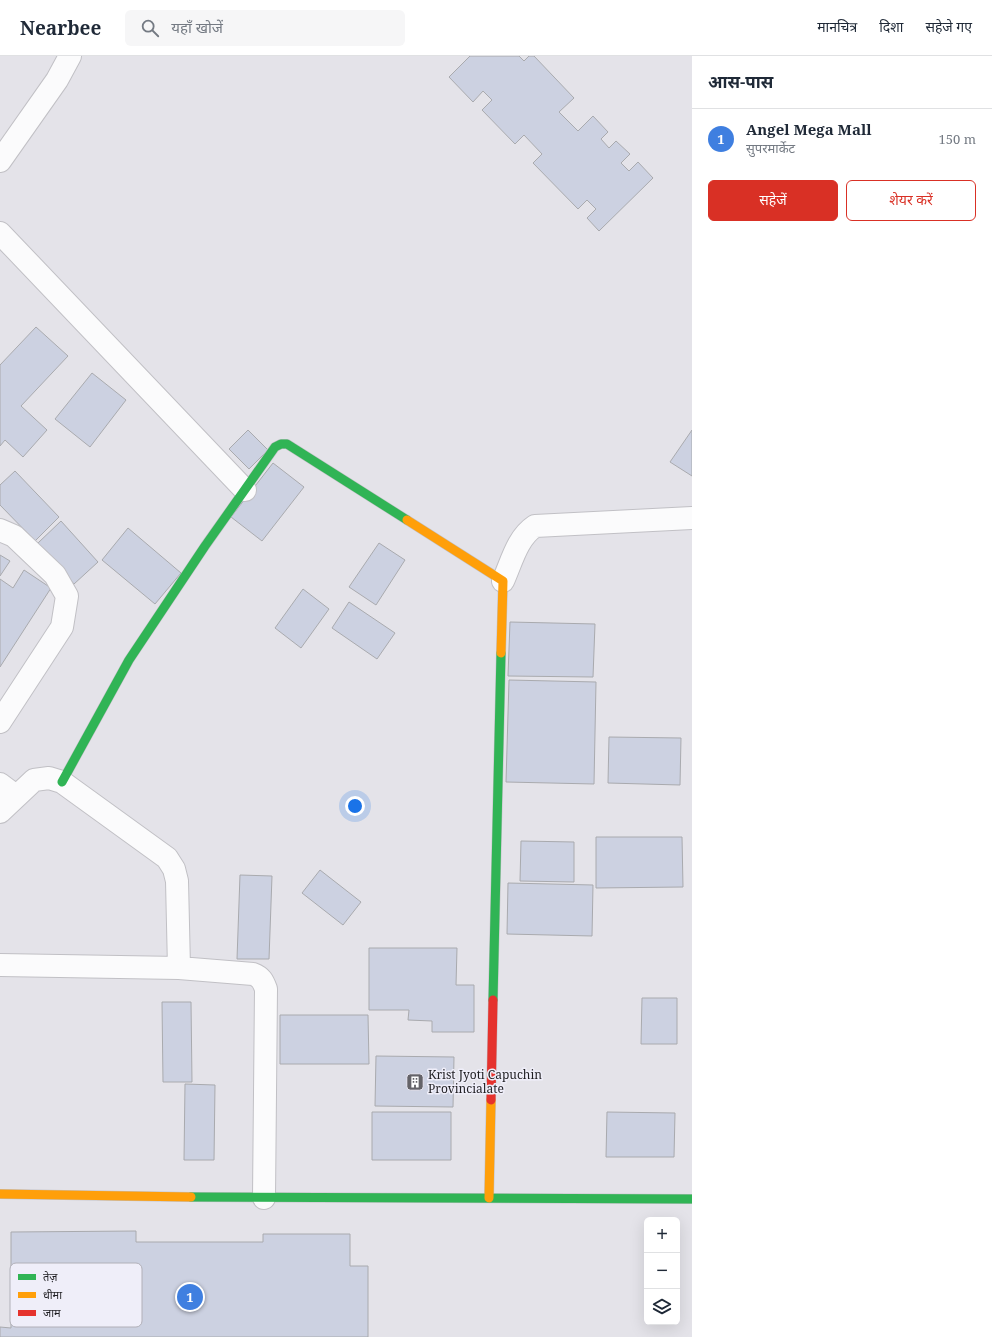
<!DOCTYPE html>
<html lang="hi">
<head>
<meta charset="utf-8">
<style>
  body { margin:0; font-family:"Noto Serif","Noto Sans Devanagari",serif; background:#f6f6f7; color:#1f2937 }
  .controls { position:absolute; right:12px; bottom:12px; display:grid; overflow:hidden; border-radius:6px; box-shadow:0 4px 16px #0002 }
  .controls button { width:36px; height:36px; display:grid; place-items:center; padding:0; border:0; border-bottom:1px solid #e0e1e3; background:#fff; color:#1f2937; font:20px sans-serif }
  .you { position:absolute; left:355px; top:750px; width:14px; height:14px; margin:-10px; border:3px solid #fff; border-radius:50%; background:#1a73e8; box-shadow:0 0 0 6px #1a73e833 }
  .badge { display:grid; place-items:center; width:26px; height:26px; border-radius:50%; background:#d93025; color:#fff; font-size:13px; font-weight:700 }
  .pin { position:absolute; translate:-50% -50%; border:2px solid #fff; box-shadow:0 1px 4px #0006 }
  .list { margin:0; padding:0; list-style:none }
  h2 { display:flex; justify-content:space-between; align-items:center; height:52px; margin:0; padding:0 16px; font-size:17px }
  h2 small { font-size:13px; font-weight:400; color:#747a83 }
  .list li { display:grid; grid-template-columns:26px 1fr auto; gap:12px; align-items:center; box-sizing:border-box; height:60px; padding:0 16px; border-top:1px solid #e0e1e3 }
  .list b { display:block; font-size:15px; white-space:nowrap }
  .list p { margin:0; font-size:13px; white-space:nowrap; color:#747a83 }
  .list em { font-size:13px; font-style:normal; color:#747a83 }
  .actions { display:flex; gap:8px; padding:12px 16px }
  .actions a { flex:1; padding:9px 0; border:1px solid #d93025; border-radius:6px; text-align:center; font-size:14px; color:#d93025 }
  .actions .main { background:#d93025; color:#fff }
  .icon { flex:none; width:22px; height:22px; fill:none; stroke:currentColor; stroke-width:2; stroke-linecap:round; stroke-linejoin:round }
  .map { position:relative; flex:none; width:692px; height:1281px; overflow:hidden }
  header { display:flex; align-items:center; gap:24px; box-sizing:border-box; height:56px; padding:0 20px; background:#fff; border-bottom:1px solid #e0e1e3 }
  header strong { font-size:19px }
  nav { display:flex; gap:22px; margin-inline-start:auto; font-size:14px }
  .search { width:280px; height:36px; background:#f6f6f7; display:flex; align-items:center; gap:10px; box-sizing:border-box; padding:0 14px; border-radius:6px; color:#747a83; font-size:15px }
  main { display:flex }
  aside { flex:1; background:#fff }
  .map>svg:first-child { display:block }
</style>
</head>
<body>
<header>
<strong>Nearbee</strong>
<div class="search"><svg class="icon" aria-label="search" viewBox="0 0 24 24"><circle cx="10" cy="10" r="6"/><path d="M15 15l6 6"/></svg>यहाँ खोजें</div>
<nav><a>मानचित्र</a><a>दिशा</a><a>सहेजे गए</a></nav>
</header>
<main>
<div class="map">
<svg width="692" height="1281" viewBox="0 0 692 1281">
  <rect width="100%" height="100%" fill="#e4e3e9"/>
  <path fill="#ccd1e1" stroke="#a9aaae" d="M470,0H519L524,5L529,0H534L574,42L559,56L578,75L593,60L608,76L601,83L609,92L616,85L630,98L621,107L629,115L638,106L653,122L599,175L587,162L596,153L587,144L578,153L533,107L542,98L524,79L515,88L482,54L492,44L483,35L473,46L449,21Z
    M36,271L68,300L21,350L47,374L23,401L5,384L0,390V309Z
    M92,317L126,344L90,391L55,363Z
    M248,374L268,394L249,413L229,393Z
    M692,374V420L670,406Z
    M273,407L304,431L262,485L231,461Z
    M15,415L59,461L35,485L0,449V429Z
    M61,465L98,506L74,528L38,487Z
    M128,472L181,517L155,548L102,504Z
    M379,487L405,504L376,549L349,531Z
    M0,499L10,505L0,520Z
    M24,514L51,532L0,611V523L13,532Z
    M303,533L329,553L301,592L275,572Z
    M349,546L395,577L377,603L332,572Z
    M510,566L595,568L593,621L508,620Z
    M509,624L596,626L594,728L506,726Z
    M609,681L681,682L680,729L608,727Z
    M596,781H682L683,831L596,832Z
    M521,785L574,786V826L520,825Z
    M320,814L361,846L343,869L302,837Z
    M240,819L272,820L269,903H237Z
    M508,827L593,829L592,880L507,878Z
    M369,892H457L456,929H474V976H432V965L408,964L409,954H369Z
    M642,942H677V988H641Z
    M162,946H191L192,1026H163Z
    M280,959H368L369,1008H280Z
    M376,1000L454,1001L453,1051L375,1050Z
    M185,1028L215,1029L214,1104H184Z
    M372,1056H451V1104H372Z
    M607,1056L675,1057L674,1101H606Z
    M136,1175V1186H263V1178H350V1210H368V1281H0V1271L11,1272V1176Z"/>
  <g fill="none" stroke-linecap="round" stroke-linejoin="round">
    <defs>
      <path id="street" d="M0,105L57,24L70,0
        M0,177L245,434
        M0,474L14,480L55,519L67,540L62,571L0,666
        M503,525C512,505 517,482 535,470L692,462
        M0,728L16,740
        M0,756L34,724L49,722L62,726L167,802L174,813L177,825L179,912
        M0,909L179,912L253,918C261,921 263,925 266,933L264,1142"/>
      <path id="fast" d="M62,726L129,604L205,490L275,391L281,388H287L407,464
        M493,944L501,597
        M191,1141L692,1143"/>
      <path id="slow" d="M407,464L503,525L501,597
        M0,1138L191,1141
        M489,1142L491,1044"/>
      <path id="jam" d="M491,1044L493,944"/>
    </defs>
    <use href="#street" stroke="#c1c0c5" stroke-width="24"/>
    <use href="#fast" stroke="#c1c0c5" stroke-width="10"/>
    <use href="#slow" stroke="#c1c0c5" stroke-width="10"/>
    <use href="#jam" stroke="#c1c0c5" stroke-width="10"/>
    <use href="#street" stroke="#fbfbfc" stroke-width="22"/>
    <use href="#fast" stroke="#30b455" stroke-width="9"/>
    <use href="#slow" stroke="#ff9f0a" stroke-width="9"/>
    <use href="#jam" stroke="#e5322d" stroke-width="9"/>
  </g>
  <defs>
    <symbol id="building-square" viewBox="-11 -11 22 22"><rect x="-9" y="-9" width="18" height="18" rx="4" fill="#646368" stroke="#efeef9"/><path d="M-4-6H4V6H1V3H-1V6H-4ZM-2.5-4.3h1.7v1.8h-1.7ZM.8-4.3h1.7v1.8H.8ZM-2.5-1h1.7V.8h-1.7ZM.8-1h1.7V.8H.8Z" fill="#fff"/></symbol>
  </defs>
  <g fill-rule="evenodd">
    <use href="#building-square" x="405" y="1016" width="20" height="20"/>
  </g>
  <g text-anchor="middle" stroke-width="3" stroke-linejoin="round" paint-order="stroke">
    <g font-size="12" fill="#1f1e22" stroke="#efeef9" text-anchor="start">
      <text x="428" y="1023">Krist Jyoti Capuchin<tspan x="428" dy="14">Provincialate</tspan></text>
    </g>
  </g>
  <rect x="10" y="1207" width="132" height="64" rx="6" fill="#efeef9" stroke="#b1b0b8" stroke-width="1"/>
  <rect x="18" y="1218" width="18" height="6" fill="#30b455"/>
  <rect x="18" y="1236" width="18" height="6" fill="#ff9f0a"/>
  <rect x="18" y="1254" width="18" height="6" fill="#e5322d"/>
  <g font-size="11" fill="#1f1e22">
    <text x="43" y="1225">तेज़</text>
    <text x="43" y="1243">धीमा</text>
    <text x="43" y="1261">जाम</text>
  </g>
</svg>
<div class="controls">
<button>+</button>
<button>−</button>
<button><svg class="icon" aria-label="layers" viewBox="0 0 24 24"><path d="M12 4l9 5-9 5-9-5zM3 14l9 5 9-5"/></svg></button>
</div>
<div class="you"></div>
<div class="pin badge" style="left:190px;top:1241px;background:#3f7fe0">1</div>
</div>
<aside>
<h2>आस-पास<small></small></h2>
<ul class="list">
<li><span class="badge" style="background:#3f7fe0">1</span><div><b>Angel Mega Mall</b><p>सुपरमार्केट</p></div><em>150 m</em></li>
</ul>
<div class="actions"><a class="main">सहेजें</a><a>शेयर करें</a></div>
</aside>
</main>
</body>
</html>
